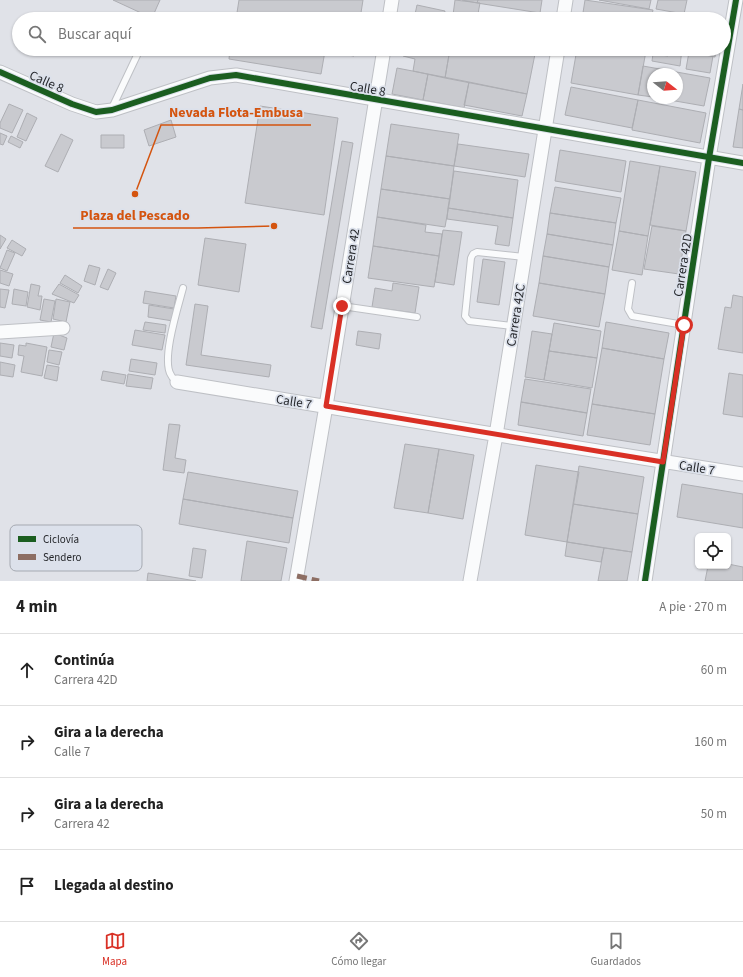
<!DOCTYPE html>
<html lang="es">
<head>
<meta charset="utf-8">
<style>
  body { margin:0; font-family:"Source Sans 3",sans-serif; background:#f2f2f2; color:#222 }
  .controls { position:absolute; right:12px; bottom:12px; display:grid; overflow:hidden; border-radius:6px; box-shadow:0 1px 3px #0004 }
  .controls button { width:36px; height:36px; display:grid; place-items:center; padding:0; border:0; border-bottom:1px solid #e0e0e0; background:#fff; color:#222; font:20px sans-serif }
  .compass { position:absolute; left:647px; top:68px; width:36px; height:36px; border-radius:50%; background:#fff; box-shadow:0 1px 3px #0004; rotate:107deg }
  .stop { position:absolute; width:12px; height:12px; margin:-9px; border:3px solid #d93025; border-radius:50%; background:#fff }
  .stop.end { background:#d93025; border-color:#fff; box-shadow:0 1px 4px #0008 }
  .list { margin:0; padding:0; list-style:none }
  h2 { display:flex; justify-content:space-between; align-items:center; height:52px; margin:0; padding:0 16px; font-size:17px }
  h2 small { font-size:13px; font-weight:400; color:#767676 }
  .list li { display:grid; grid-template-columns:26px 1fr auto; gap:12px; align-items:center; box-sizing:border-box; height:72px; padding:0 16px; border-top:1px solid #e0e0e0 }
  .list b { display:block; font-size:15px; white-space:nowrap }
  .list p { margin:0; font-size:13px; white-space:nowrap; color:#767676 }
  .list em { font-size:13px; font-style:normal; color:#767676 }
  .icon { flex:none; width:22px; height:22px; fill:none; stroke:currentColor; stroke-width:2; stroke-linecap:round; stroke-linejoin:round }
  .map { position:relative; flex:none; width:743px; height:581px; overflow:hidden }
  .search { position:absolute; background:#fff; box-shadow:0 1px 3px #0004; left:12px; right:12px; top:12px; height:44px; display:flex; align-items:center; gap:10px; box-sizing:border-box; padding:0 14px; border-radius:22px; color:#767676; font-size:15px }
  .sheet { height:340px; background:#fff }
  nav { display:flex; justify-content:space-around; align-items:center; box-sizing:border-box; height:56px; border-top:1px solid #e0e0e0; background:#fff; font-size:11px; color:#767676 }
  nav a { display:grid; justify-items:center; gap:2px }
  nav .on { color:#d93025 }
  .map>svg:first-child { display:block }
</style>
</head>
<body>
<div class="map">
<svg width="743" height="581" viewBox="0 0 743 581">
  <rect width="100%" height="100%" fill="#e0e2e8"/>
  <path fill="#c9cacf" stroke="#adaeb3" d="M113,0H160L152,18Z
    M239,0H363L360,19H236Z
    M455,0L480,3L477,19L453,15Z
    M462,0H478L477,3Z
    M478,0H542L540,13L477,3Z
    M585,0L653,10L651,19H582Z
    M599,0H651L649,9Z
    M658,0H687L684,14L656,9Z
    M417,5L445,11L443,19H414Z
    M141,13L152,18V19H138Z
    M445,16L459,19H445Z
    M230,49H355L354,56L325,51L321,74L229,59Z
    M404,49H450L445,78L413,71L415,59L403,56Z
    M450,49H536L527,94L445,78Z
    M577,49H635L646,51L638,95L571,83Z
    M669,49H682L680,66L652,61L653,54L668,56Z
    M690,49H716L715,57L689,52Z
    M689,52L713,56L710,73L686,69Z
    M643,66L710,78L704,106L658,98H677V74H653V97L638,95Z
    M397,68L428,74L423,100L392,94Z
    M428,74L469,82L464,108L423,100Z
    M469,82L527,94L522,116L464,105Z
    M743,84V110L739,109Z
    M571,87L638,100L632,128L565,115Z
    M638,100L706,113L700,143L632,130Z
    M9,104L23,110L12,133L0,128V123Z
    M260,106L338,118L324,215L245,203Z
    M739,109L743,110V148L733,147Z
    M27,113L37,118L26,141L17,137Z
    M171,120L176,137L149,146L144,130Z
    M391,124L459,134L454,166L386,156Z
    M0,133L7,136L3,145L0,144Z
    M61,134L73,140L58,172L45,166Z
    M101,135H124V148H101Z
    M11,136L23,142L20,148L8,142Z
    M342,141L353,143L322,329L311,327Z
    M458,144L529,154L525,177L454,166Z
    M560,150L626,161L621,192L555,181Z
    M386,156L454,166L450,199L381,189Z
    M630,161L660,166L648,236L619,231Z
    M660,166L696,172L686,231L650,225Z
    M454,171L518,180L513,218L448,208Z
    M555,187L621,198L616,223L550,213Z
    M381,189L450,199L445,227L377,217Z
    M448,208L513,218L509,246L495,244L498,226L447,219Z
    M550,213L616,223L613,245L547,234Z
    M377,217L426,225L425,232L442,234L439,256L373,246Z
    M652,226L686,231L679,274L644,269Z
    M443,230L462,232L454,285L435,282Z
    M619,231L648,236L642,275L612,270Z
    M547,234L613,245L609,267L543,256Z
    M0,235L6,239L0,249Z
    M205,238L246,244L239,292L198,285Z
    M12,240L26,249L22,256L7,248Z
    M373,246L439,256L434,287L368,278Z
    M7,250L15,253L7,271L0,268Z
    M543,256L609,267L605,294L539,283Z
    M483,259L505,262L499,305L477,302Z
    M89,265L100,268L95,285L84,281Z
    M108,269L116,273L108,290L100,287Z
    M0,270L13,274L9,286L0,283Z
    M65,275L82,286L78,293L60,283Z
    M393,283L419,287L415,313L372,307L375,288L392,291Z
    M539,283L605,294L599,327L533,316Z
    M31,284L40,286L38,296H42L40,310L27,307Z
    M59,284L79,295L74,303L52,294Z
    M0,289L9,290L5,308L0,307Z
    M14,289L28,292L26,306L12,304Z
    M145,291L176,296L174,308L143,303Z
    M733,295L743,297V353L718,349L725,307L731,308Z
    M44,299L55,301L51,322L40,320Z
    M56,299L70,302L66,322L53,319Z
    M195,304L208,306L201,355L271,365L269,377L186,365Z
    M149,305L174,309L173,321L148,317Z
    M145,322L166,325L165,333L143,330Z
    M606,322L669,333L664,359L602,348Z
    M554,323L601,331L597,358L549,351Z
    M135,330L165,335L162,350L132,345Z
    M358,331L381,334L379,349L356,345Z
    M532,331L552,334L544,380L525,377Z
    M54,333L67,338L64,350L51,347Z
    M0,343L14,345L12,358L0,356Z
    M26,343L47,347L42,376L21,372L24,356L18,355L19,345L26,346Z
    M602,348L664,359L655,414L592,404Z
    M49,350L62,352L59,365L47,362Z
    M549,351L597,358L592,388L544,380Z
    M131,359L157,363L155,375L129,371Z
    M0,362L15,365L13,377L0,375Z
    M47,365L59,367L57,381L44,378Z
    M103,371L126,375L124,384L101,380Z
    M729,373L743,375V417L723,414Z
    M128,374L153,378L151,389L126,386Z
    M525,379L591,389L587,413L521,402Z
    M521,402L587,413L583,436L518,425Z
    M592,404L655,414L650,445L587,435Z
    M169,424L180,425L175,458L186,460L184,473L163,470Z
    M405,444L439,449L428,513L394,508Z
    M439,449L474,455L463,519L428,513Z
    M536,465L579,472L567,542L525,535Z
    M579,466L644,477L638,514L573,504Z
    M188,472L298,491L293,518L183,499Z
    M682,484L743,494V528L677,517Z
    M183,499L293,518L289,543L179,524Z
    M573,504L638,514L632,552L567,542Z
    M247,541L287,548L281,581H241Z
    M567,542L604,548L601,562L565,556Z
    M193,548L206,550L202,578L189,576Z
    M604,548L632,552L627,581H598Z
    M728,564L743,567V581H705L708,566H728Z
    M148,573L196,581H147Z"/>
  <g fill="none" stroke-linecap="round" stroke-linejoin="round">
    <defs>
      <path id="lane" d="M112,108L140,49
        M632,283L628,309L632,316L684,325
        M342,306L417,317
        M513,326L469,321L465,316L471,258L473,254L477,252L524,257
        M177,382C175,380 172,378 171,375C161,360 178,307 183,288"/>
      <path id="street" d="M389,19L392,0
        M563,19L566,0
        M0,72L72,104L96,112L112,110L210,78L236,75L743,163
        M0,332L63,328
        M177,382C366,413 554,445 743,474
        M296,581L326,406L384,49
        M470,581L496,435L558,49
        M645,581L709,158L736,0"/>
    </defs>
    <use href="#lane" stroke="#bec0c5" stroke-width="8"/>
    <use href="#street" stroke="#bec0c5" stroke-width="15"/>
    <use href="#lane" stroke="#fafbfc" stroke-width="6"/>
    <use href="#street" stroke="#fafbfc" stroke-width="13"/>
    <path stroke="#8d6e63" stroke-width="5" stroke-dasharray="10 5" stroke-linecap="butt" d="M297,576L319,581"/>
    <defs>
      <path id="cycleway" d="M0,72L72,104L96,112L112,110L210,78L236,75L743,163
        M645,581L709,158L736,0"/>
    </defs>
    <use href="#cycleway" stroke="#dce1eb" stroke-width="8"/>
    <use href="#cycleway" stroke="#1b5e20" stroke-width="6"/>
  </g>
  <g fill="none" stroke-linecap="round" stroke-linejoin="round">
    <path stroke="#d93025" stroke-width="5" d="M342,306L326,406L663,462L684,325"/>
  </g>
  <g text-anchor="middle" stroke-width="3.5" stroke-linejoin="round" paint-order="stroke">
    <g font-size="13" fill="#25272b" stroke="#dce1eb">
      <text transform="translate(47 81) rotate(24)" y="5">Calle 8</text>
      <text transform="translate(368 88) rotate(10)" y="5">Calle 8</text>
      <text transform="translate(350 256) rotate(-81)" y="5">Carrera 42</text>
      <text transform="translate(682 265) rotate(-81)" y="5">Carrera 42D</text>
      <text transform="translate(515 315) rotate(-81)" y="5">Carrera 42C</text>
      <text transform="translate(294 401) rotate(9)" y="5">Calle 7</text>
      <text transform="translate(697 467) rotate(9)" y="5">Calle 7</text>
    </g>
  </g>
  <rect x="10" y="525" width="132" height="46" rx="6" fill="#dce1eb" stroke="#a5a9b1" stroke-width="1"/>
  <rect x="18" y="536" width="18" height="6" fill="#1b5e20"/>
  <rect x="18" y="554" width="18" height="6" fill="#8d6e63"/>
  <g font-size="11" fill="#25272b">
    <text x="43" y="543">Ciclovía</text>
    <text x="43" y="561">Sendero</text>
  </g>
  <path fill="none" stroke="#d4540f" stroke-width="1.5" d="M135 194L161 125H311M274 226L198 228H73"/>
  <g fill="#d4540f" stroke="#dce1eb" stroke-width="1.5">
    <circle cx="135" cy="194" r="4"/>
    <circle cx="274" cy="226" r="4"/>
  </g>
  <g font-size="14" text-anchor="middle" font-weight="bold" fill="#d4540f" stroke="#dce1eb" stroke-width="3.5" stroke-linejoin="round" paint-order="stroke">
    <text x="236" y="117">Nevada Flota-Embusa</text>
    <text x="135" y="220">Plaza del Pescado</text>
  </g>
</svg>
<div class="controls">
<button><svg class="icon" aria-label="locate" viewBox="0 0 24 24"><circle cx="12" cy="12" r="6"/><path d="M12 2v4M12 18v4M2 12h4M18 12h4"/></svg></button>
</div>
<svg class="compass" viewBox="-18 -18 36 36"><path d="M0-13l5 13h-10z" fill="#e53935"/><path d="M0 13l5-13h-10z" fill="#767676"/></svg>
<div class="stop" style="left:684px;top:325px"></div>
<div class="stop end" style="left:342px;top:306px"></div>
<div class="search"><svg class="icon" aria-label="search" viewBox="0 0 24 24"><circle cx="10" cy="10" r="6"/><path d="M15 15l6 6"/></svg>Buscar aquí</div>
</div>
<section class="sheet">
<h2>4 min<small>A pie · 270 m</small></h2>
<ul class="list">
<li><svg class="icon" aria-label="ahead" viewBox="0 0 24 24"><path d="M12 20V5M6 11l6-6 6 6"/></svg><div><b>Continúa</b><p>Carrera 42D</p></div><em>60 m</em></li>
<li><svg class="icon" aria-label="right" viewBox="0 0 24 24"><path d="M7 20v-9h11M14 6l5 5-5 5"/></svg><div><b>Gira a la derecha</b><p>Calle 7</p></div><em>160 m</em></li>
<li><svg class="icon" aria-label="right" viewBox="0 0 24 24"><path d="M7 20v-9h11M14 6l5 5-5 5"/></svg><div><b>Gira a la derecha</b><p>Carrera 42</p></div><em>50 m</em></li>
<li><svg class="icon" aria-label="arrive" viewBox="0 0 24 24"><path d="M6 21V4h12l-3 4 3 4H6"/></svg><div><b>Llegada al destino</b></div></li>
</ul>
</section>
<nav>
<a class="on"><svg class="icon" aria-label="map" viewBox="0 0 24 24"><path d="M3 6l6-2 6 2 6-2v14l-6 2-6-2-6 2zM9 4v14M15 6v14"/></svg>Mapa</a>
<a><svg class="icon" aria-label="directions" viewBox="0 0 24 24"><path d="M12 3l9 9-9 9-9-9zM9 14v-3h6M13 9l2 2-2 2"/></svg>Cómo llegar</a>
<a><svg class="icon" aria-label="saved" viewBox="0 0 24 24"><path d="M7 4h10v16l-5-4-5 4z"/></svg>Guardados</a>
</nav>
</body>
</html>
